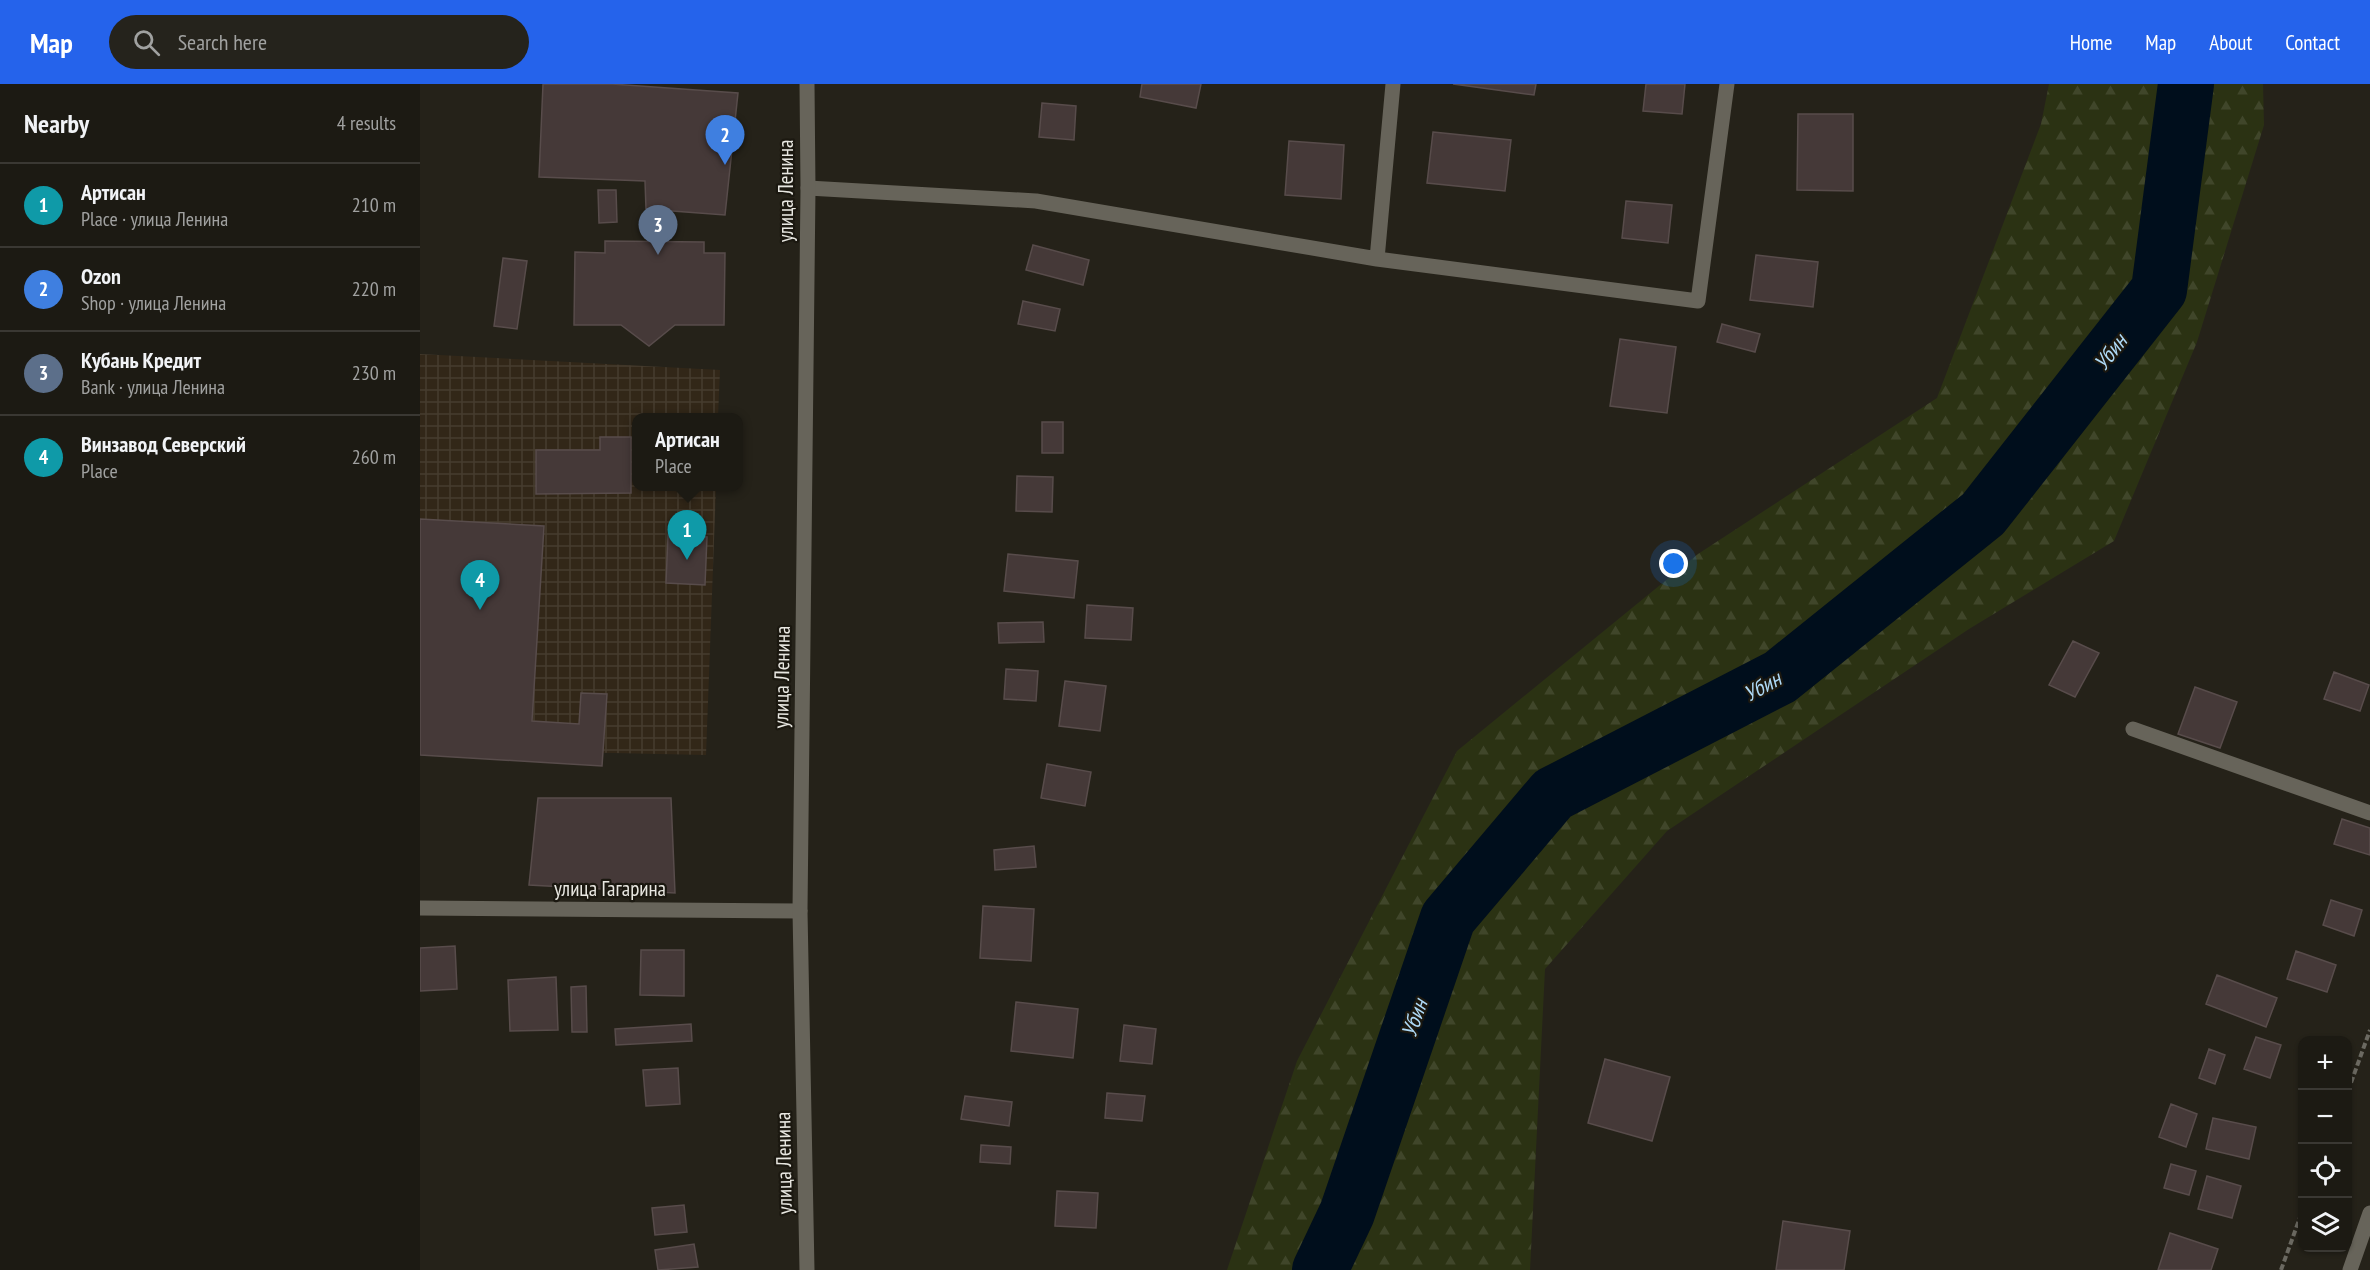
<!DOCTYPE html>
<html lang="en">
<head>
<meta charset="utf-8">
<style>
  body { margin:0; font-family:"PT Sans Narrow",sans-serif; background:#25231c; color:#f1f3f6 }
  .controls { position:absolute; right:18px; bottom:18px; display:grid; overflow:hidden; border-radius:12px; box-shadow:0 2px 4px #0004 }
  .controls button { width:54px; height:54px; display:grid; place-items:center; padding:0; border:0; border-bottom:2px solid #3a3833; background:#1c1a13; color:#f1f3f6; font:30px sans-serif }
  .you { position:absolute; left:1254px; top:480px; width:21px; height:21px; margin:-15px; border:4px solid #fff; border-radius:50%; background:#1a73e8; box-shadow:0 0 0 9px #1a73e833 }
  .badge { display:grid; place-items:center; width:39px; height:39px; border-radius:50%; background:#2563eb; color:#fff; font-size:20px; font-weight:700 }
  .pin { position:absolute; translate:-50% -50px; filter:drop-shadow(0 2px 3px #0008) }
  .pin::after { content:''; position:absolute; top:32px; width:21px; height:18px; background:inherit; clip-path:polygon(0 0,100% 0,50% 100%) }
  .popup { position:absolute; left:212px; top:329px; width:111px; height:78px; box-sizing:border-box; display:grid; place-content:center; border-radius:12px; background:#1c1a13; filter:drop-shadow(0 2px 4px #0005); font-size:20px; white-space:nowrap; color:#a0a1a0 }
  .popup b { font-size:22px; color:#f1f3f6 }
  .popup::after { content:''; position:absolute; left:50%; top:100%; margin-left:-12px; border:12px solid transparent; border-top-color:#1c1a13 }
  .list { margin:0; padding:0; list-style:none }
  h2 { display:flex; justify-content:space-between; align-items:center; height:78px; margin:0; padding:0 24px; font-size:26px }
  h2 small { font-size:20px; font-weight:400; color:#a0a1a0 }
  .list li { display:grid; grid-template-columns:39px 1fr auto; gap:18px; align-items:center; box-sizing:border-box; height:84px; padding:0 24px; border-top:2px solid #3a3833 }
  .list b { display:block; font-size:22px; white-space:nowrap }
  .list p { margin:0; font-size:20px; white-space:nowrap; color:#a0a1a0 }
  .list em { font-size:20px; font-style:normal; color:#a0a1a0 }
  .icon { flex:none; width:33px; height:33px; fill:none; stroke:currentColor; stroke-width:2; stroke-linecap:round; stroke-linejoin:round }
  .map { position:relative; flex:none; width:1950px; height:1186px; overflow:hidden }
  header { display:flex; align-items:center; gap:36px; box-sizing:border-box; height:84px; padding:0 30px; background:#2563eb; color:#fff }
  header strong { font-size:28px }
  nav { display:flex; gap:33px; margin-inline-start:auto; font-size:21px }
  .search { width:420px; height:54px; background:#25231c; display:flex; align-items:center; gap:15px; box-sizing:border-box; padding:0 21px; border-radius:33px; color:#a0a1a0; font-size:22px }
  main { display:flex }
  aside { flex:1; background:#1c1a13 }
  .map>svg:first-child { display:block }
</style>
</head>
<body>
<header>
<strong>Map</strong>
<div class="search"><svg class="icon" aria-label="search" viewBox="0 0 24 24"><circle cx="10" cy="10" r="6"/><path d="M15 15l6 6"/></svg>Search here</div>
<nav><a>Home</a><a>Map</a><a>About</a><a>Contact</a></nav>
</header>
<main>
<aside>
<h2>Nearby<small>4 results</small></h2>
<ul class="list">
<li><span class="badge" style="background:#0f9aa8">1</span><div><b>Артисан</b><p>Place · улица Ленина</p></div><em>210 m</em></li>
<li><span class="badge" style="background:#3f7fe0">2</span><div><b>Ozon</b><p>Shop · улица Ленина</p></div><em>220 m</em></li>
<li><span class="badge" style="background:#5c6f8a">3</span><div><b>Кубань Кредит</b><p>Bank · улица Ленина</p></div><em>230 m</em></li>
<li><span class="badge" style="background:#0f9aa8">4</span><div><b>Винзавод Северский</b><p>Place</p></div><em>260 m</em></li>
</ul>
</aside>
<div class="map">
<svg width="1950" height="1186" viewBox="0 0 1950 1186">
  <defs>
    <pattern id="industrial-grid" width="8" height="8" patternUnits="userSpaceOnUse" patternTransform="scale(1.5)"><rect width="8" height="8" fill="#322718"/><path d="M0 4h8M4 0v8" fill="none" stroke="#463c2e"/></pattern>
    <pattern id="forest-firs" width="22" height="20" patternUnits="userSpaceOnUse" patternTransform="scale(1.5)"><rect width="22" height="20" fill="#2b3213"/><path d="M5 1l3.5 6h-7zM16 11l3.5 6h-7z" fill="#40462a"/></pattern>
  </defs>
  <rect width="100%" height="100%" fill="#252219"/>
  <path fill="url(#industrial-grid)" d="M0,270L300,286L298,333L216,334V402L296,403L286,671L0,665Z"/>
  <path fill="url(#forest-firs)" d="M1629,0H1843L1844,41L1777,258L1694,457L1549,545L1247,747L1125,885L1110,1186H807L877,977L1037,667L1278,470L1517,314L1621,40Z"/>
  <g fill="none" stroke-linecap="round" stroke-linejoin="round">
    <path stroke="#000e1c" stroke-width="56" d="M900,1186L927,1129L1028,834L1133,710L1360,593L1563,430L1739,206L1766,0"/>
  </g>
  <path fill="#453938" stroke="#584c4b" stroke-width="1.5" d="M123,0H192L318,9L305,131L226,125L225,97L119,93Z
    M722,0H781L776,24L720,13Z
    M1033,0H1116L1114,11Z
    M1226,0H1265L1262,30L1223,27Z
    M622,19L656,22L654,56L619,53Z
    M1378,30H1433V107L1377,106Z
    M1013,48L1091,56L1085,107L1007,99Z
    M869,57L924,61L921,115L865,111Z
    M178,106H196L197,138L179,139Z
    M1206,117L1252,121L1248,159L1202,154Z
    M185,157L284,158V169H305L304,241H255L229,262L201,241H154L155,168L185,169Z
    M613,161L669,176L663,201L606,186Z
    M1336,171L1398,178L1393,223L1330,216Z
    M83,174L107,177L97,245L74,242Z
    M603,217L640,225L635,247L598,240Z
    M1302,240L1340,250L1335,268L1297,258Z
    M1200,255L1256,263L1247,329L1190,322Z
    M622,338H643V369H622Z
    M180,353H211V409L116,410V366H180Z
    M597,392L633,393L632,428L596,427Z
    M0,435L124,442L112,637L159,640L161,609L187,610L182,682L0,671Z
    M248,451L287,453L285,501L246,499Z
    M588,470L658,477L654,514L584,507Z
    M667,521L713,524L711,556L665,554Z
    M623,538L624,558L579,559L578,539Z
    M1653,557L1679,569L1655,613L1629,601Z
    M586,585L618,587L616,617L584,615Z
    M1914,588L1949,601L1940,627L1904,615Z
    M645,597L686,602L680,647L639,642Z
    M1775,603L1817,618L1800,664L1758,650Z
    M627,680L671,688L665,722L621,714Z
    M118,714H251L255,809L109,801Z
    M1922,735L1950,744V771L1914,760Z
    M614,762L616,783L575,786L574,766Z
    M1911,816L1942,826L1934,852L1903,841Z
    M563,822L614,825L611,877L560,874Z
    M35,862L37,905L0,907V864Z
    M221,866H264V912L220,911Z
    M1876,867L1916,881L1907,908L1867,895Z
    M1797,891L1857,914L1846,943L1786,920Z
    M136,893L138,946L90,947L88,896Z
    M166,902L167,948H152L151,903Z
    M596,918L658,925L653,974L591,967Z
    M271,940L272,957L196,961L195,945Z
    M704,941L736,945L732,980L700,977Z
    M1836,953L1861,961L1850,994L1824,985Z
    M1789,965L1805,971L1795,1000L1779,994Z
    M1185,975L1250,993L1232,1057L1168,1039Z
    M258,984L260,1020L226,1022L223,986Z
    M687,1009L725,1012L722,1037L685,1034Z
    M545,1012L592,1018L589,1042L541,1035Z
    M1751,1020L1777,1030L1766,1063L1739,1053Z
    M1793,1034L1836,1043L1829,1075L1786,1065Z
    M561,1061L591,1063L590,1080L560,1078Z
    M1751,1080L1776,1087L1769,1111L1744,1104Z
    M1787,1092L1821,1102L1812,1134L1778,1125Z
    M637,1107L678,1109L676,1144L635,1142Z
    M264,1121L267,1148L235,1151L232,1124Z
    M1363,1137L1430,1147L1424,1186H1356Z
    M1750,1149L1798,1165L1791,1186H1738Z
    M274,1160L278,1183L238,1186L235,1166Z"/>
  <g fill="none" stroke-linecap="round" stroke-linejoin="round">
    <path stroke="#6b6961" stroke-width="4" stroke-dasharray="6 3" stroke-linecap="butt" d="M1928,1007L1950,946
      M1861,1186L1882,1128"/>
    <path stroke="#67645a" stroke-width="15" d="M1713,645L1950,729"/>
    <path stroke="#67645a" stroke-width="15" d="M388,104L616,117L957,175L1278,217L1307,0
      M957,175L973,0
      M0,824L380,827"/>
    <path stroke="#67645a" stroke-width="15" d="M387,0L388,104L380,827L387,1186
      M1930,1186L1950,1129"/>
  </g>
  <g text-anchor="middle" stroke-width="4.5" stroke-linejoin="round" paint-order="stroke">
    <g font-size="21" fill="#e8e7e1" stroke="#1b1810">
      <text transform="translate(366 107) rotate(-90)" y="7">улица Ленина</text>
      <text transform="translate(362 593) rotate(-89)" y="7">улица Ленина</text>
      <text x="190" y="812">улица Гагарина</text>
      <text transform="translate(364 1079) rotate(-91)" y="7">улица Ленина</text>
    </g>
    <g font-size="22" font-style="italic" fill="#aed9f6" stroke="#1b1810">
      <text transform="translate(1690 268) rotate(-52)" y="8">Убин</text>
      <text transform="translate(1342 602) rotate(-29)" y="8">Убин</text>
      <text transform="translate(994 934) rotate(-71)" y="8">Убин</text>
    </g>
  </g>
</svg>
<div class="controls">
<button>+</button>
<button>−</button>
<button><svg class="icon" aria-label="locate" viewBox="0 0 24 24"><circle cx="12" cy="12" r="6"/><path d="M12 2v4M12 18v4M2 12h4M18 12h4"/></svg></button>
<button><svg class="icon" aria-label="layers" viewBox="0 0 24 24"><path d="M12 4l9 5-9 5-9-5zM3 14l9 5 9-5"/></svg></button>
</div>
<div class="you"></div>
<div class="pin badge" style="left:267px;top:476px;background:#0f9aa8">1</div>
<div class="popup"><b>Артисан</b>Place</div>
<div class="pin badge" style="left:305px;top:81px;background:#3f7fe0">2</div>
<div class="pin badge" style="left:238px;top:171px;background:#5c6f8a">3</div>
<div class="pin badge" style="left:60px;top:526px;background:#0f9aa8">4</div>
</div>
</main>
</body>
</html>
